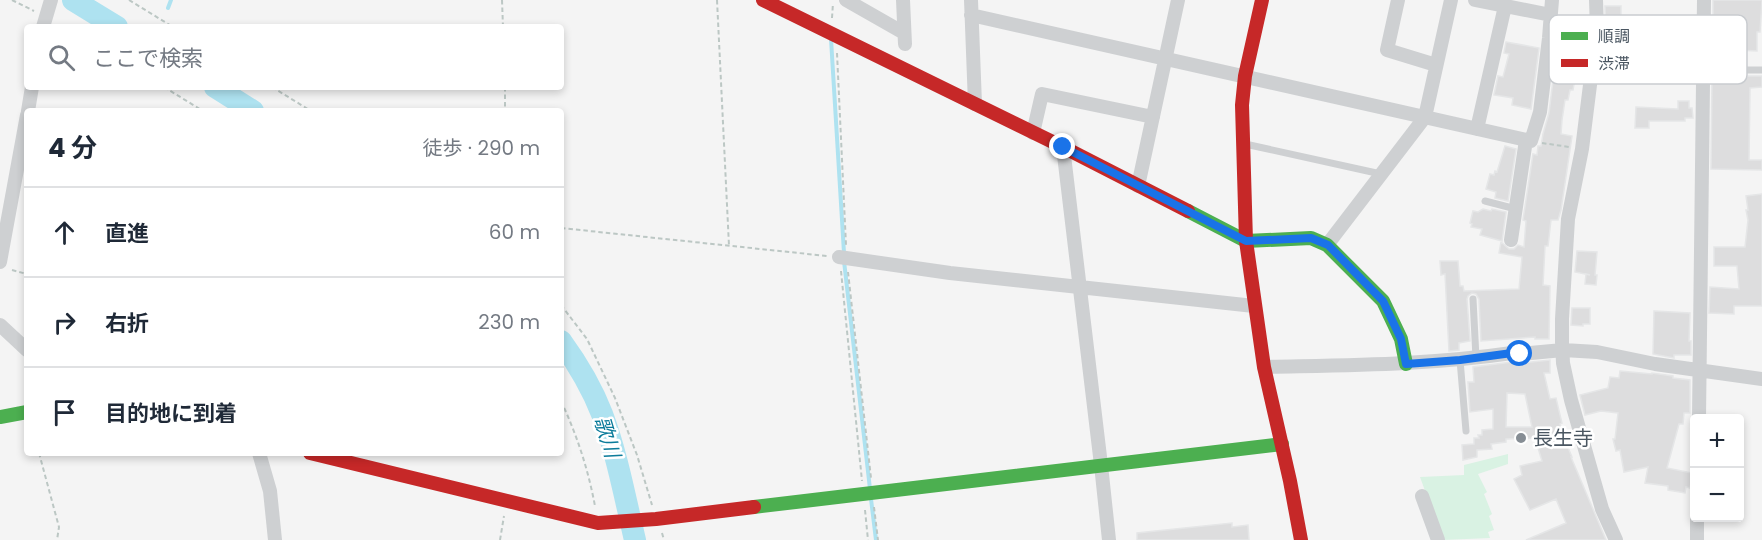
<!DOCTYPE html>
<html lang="ja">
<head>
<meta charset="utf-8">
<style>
  body { margin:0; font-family:Poppins,"Noto Sans JP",sans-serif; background:#f2f2f3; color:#1f2937 }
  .controls { position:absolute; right:18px; bottom:18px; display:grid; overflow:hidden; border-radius:6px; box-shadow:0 3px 9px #0003 }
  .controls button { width:54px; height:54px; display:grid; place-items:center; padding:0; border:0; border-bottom:2px solid #e0e1e3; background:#fff; color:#1f2937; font:30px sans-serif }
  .stop { position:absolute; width:18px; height:18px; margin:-14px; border:4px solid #1a73e8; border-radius:50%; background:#fff }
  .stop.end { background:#1a73e8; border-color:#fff; box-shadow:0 2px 6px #0008 }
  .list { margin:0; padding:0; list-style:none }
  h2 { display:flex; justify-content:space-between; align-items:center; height:78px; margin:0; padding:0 24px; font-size:26px }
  h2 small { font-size:20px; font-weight:400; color:#747a83 }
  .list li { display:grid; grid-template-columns:39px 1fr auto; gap:18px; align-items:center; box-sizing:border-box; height:90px; padding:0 24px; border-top:2px solid #e0e1e3 }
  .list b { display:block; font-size:22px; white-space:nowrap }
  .list em { font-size:20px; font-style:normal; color:#747a83 }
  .icon { flex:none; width:33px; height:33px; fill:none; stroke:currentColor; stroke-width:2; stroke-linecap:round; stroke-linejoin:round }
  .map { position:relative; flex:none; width:1762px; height:540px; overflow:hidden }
  .search { position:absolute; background:#fff; box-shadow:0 3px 9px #0003; left:24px; top:24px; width:540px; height:66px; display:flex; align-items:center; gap:15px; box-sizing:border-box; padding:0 21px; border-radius:6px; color:#747a83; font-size:22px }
  .panel { position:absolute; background:#fff; box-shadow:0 3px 9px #0003; left:24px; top:108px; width:540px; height:348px; border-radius:6px }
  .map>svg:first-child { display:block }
</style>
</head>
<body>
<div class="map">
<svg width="1762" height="540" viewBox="0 0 1762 540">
  <rect width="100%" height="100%" fill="#f4f4f4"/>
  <path fill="#d9f2e3" d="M1508,454V464L1478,474L1487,492L1484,494L1492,514L1489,516L1494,530L1488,532L1490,538L1443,540L1420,477L1464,475V465Z"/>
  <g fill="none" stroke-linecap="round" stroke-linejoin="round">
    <path stroke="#aee2f0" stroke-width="4" d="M168,8L171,0
      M831,39L844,253
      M844,261L870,489
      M871,499L876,540"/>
    <path stroke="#aee2f0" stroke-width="22" d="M73,0L117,27
      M215,87L253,111
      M561,341C577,363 592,388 602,414C617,454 625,498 635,540"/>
  </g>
  <path fill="#ddddde" stroke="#e5e6e7" stroke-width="1.5" fill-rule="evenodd" d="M1713,0H1762L1760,32H1757V51L1736,50L1737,32H1731V17L1713,16Z
    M1605,6H1621V32H1627L1628,46L1616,47V43H1606Z
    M1559,31L1571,33L1567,68V72L1576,73L1573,90H1570L1568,100H1565L1562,120L1561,134L1572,136L1561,210L1558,220H1551L1548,246H1545L1543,285L1550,286L1549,339H1535V337L1481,341L1479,299L1476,294L1472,293L1468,296L1467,299L1470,341L1459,343V350L1449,351L1445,274L1441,275L1440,261H1458L1460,286H1463L1464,291L1519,289L1522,257L1499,253L1501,242L1509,249H1514L1518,245L1524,247L1526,221L1523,220L1533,154L1537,155L1538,146H1541L1543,134L1549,113Z
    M1506,42L1539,48L1531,109L1512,105L1513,98L1494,95L1498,76L1503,77L1509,54L1504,53Z
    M1718,76H1762V87L1750,88L1749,160H1762V170L1711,169L1712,77H1718Z
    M1678,101H1689V108H1692L1693,118H1685V121H1649V128H1635L1636,107L1678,109Z
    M1505,146L1516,149L1508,201L1495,198L1496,192L1486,189L1490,174L1494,175L1495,171L1497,172Z
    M1762,194V306H1734V314L1709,313L1710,287L1739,289L1737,266H1714V247H1745L1748,220L1746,210H1748L1746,196Z
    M1483,209L1491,211L1492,209L1506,212L1502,241L1480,235L1482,229L1471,227L1472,224L1470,223L1473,211L1478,212Z
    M1577,251L1597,252L1595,275H1597L1596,285L1585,284L1586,274L1590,275L1575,272Z
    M1572,308H1590V324H1583V326L1571,325Z
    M1654,311L1690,313L1689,341H1691V355H1674V358L1653,354Z
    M1550,360V373H1544L1550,399L1556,398L1562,423L1560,424L1566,446L1567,445L1572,457H1571L1606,540H1526L1566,523L1556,499L1530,510L1514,479L1522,475L1520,466L1542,461L1535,438L1506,439V442L1491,444L1492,449L1477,450V457L1463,460L1462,445L1474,444V438H1479L1478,435H1482V430L1493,429V409L1470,412L1468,382H1474L1473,367L1512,362L1521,363ZM1507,393L1525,394L1532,427H1506Z
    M1620,371L1652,374V373L1673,376V378L1690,380V413H1684L1683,424H1679L1667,468L1692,473L1690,488L1686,487L1685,493L1668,490V486L1645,483L1648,467L1624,472L1620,450L1616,451L1613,439H1615L1618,413L1601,411L1585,415L1580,395L1608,388L1610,377L1619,378Z
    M1232,523V527L1248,525L1249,540H1137V533Z"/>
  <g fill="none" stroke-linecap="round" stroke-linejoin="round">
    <path stroke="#bcc7c4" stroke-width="2" stroke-dasharray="4.5 3" stroke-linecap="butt" d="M12,0L34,11
      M129,0L173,27
      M502,0L503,27
      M717,0L729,246
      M832,18L833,3
      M837,53L846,245
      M164,87L203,111
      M272,87L311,111
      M505,87V111
      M1542,143L1569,147
      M561,228L827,256
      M12,270L27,274
      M841,271L862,481
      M848,272L871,478
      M561,305L587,339L615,398L637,455L652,505
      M561,401C577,435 588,469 595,506
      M39,453L59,527L57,540
      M874,507L878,540
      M865,510L868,540
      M662,533L664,540
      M500,540L504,516"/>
    <path stroke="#ced0d2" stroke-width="7" d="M1704,70H1762
      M1245,144L1381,174
      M1485,201L1516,209
      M1473,299L1476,358
      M1460,360L1466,431"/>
    <path stroke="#ced0d2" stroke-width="14" d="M846,0L904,33
      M903,0L905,44
      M971,0L975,104
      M1398,0L1387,50L1436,65
      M1475,0L1551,15
      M1596,0L1597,29L1582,149L1568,219L1562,319V342L1563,363L1571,400L1602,509L1616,540
      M971,15L1531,141L1540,112L1549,38L1552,0
      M43,27L51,0
      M28,111L32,87
      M1477,129L1505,6
      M1033,133L1042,94L1153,117
      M1063,147L1101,465L1109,540
      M1138,186L1178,0
      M1511,240L1526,140
      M1327,245L1425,117L1451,0
      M839,257L950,273L1254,306
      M0,262L27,115
      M0,325L27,350
      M1264,367C1347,365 1429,365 1512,353L1520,354L1563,350L1597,352L1655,364L1762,379
      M1699,418L1704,0
      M259,453L270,491L275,540
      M1422,496L1438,540
      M1697,540V518"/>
    <path stroke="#4caf50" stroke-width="14" d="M1188,211L1246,241L1311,238L1327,245L1383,301L1401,339L1406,364
      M0,417L27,412
      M754,507L1282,444"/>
    <path stroke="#c62828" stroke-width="14" d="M763,0L1063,147L1188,211
      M1262,0L1245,76L1242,105L1246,241L1264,367L1290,481L1301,540
      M310,453L598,523L656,519L754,507"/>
  </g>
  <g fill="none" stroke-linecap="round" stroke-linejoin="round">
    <path stroke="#1a73e8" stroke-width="8" d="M1063,147L1246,241L1311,238L1328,245L1383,301L1401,339L1406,364L1460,360L1512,353L1520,354"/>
  </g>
  <circle fill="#868d94" stroke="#fff" stroke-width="2" cx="1521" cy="438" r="6"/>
  <g text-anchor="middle" stroke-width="5" stroke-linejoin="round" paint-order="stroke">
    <g font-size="20" fill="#4a5661" stroke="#fff" text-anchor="start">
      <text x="1533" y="445">長生寺</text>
    </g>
    <g font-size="21" font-style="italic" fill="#0c7c9b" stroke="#fff">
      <text transform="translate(607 437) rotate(73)" y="7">歌川</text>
    </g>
  </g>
  <rect x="1549" y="15" width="198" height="69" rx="9" fill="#fff" stroke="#c9ccd0" stroke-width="1.5"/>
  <rect x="1561" y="32" width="27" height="8" fill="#4caf50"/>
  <rect x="1561" y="59" width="27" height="8" fill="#c62828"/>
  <g font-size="16" fill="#4a5661">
    <text x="1598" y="42">順調</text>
    <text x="1598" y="69">渋滞</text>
  </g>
</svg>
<div class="controls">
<button>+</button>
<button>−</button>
</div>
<div class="stop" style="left:1520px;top:354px"></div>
<div class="stop end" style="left:1063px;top:147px"></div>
<div class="search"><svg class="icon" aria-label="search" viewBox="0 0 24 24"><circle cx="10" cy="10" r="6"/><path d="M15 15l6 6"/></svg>ここで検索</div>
<section class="panel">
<h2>4 分<small>徒歩 · 290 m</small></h2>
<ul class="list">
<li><svg class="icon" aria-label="ahead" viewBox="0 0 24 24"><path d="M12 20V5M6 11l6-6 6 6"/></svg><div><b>直進</b></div><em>60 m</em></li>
<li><svg class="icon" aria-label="right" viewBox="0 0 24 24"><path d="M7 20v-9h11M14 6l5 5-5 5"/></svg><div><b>右折</b></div><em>230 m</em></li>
<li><svg class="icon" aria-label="arrive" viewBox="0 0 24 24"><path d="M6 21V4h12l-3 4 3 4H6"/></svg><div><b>目的地に到着</b></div></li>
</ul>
</section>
</div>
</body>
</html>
